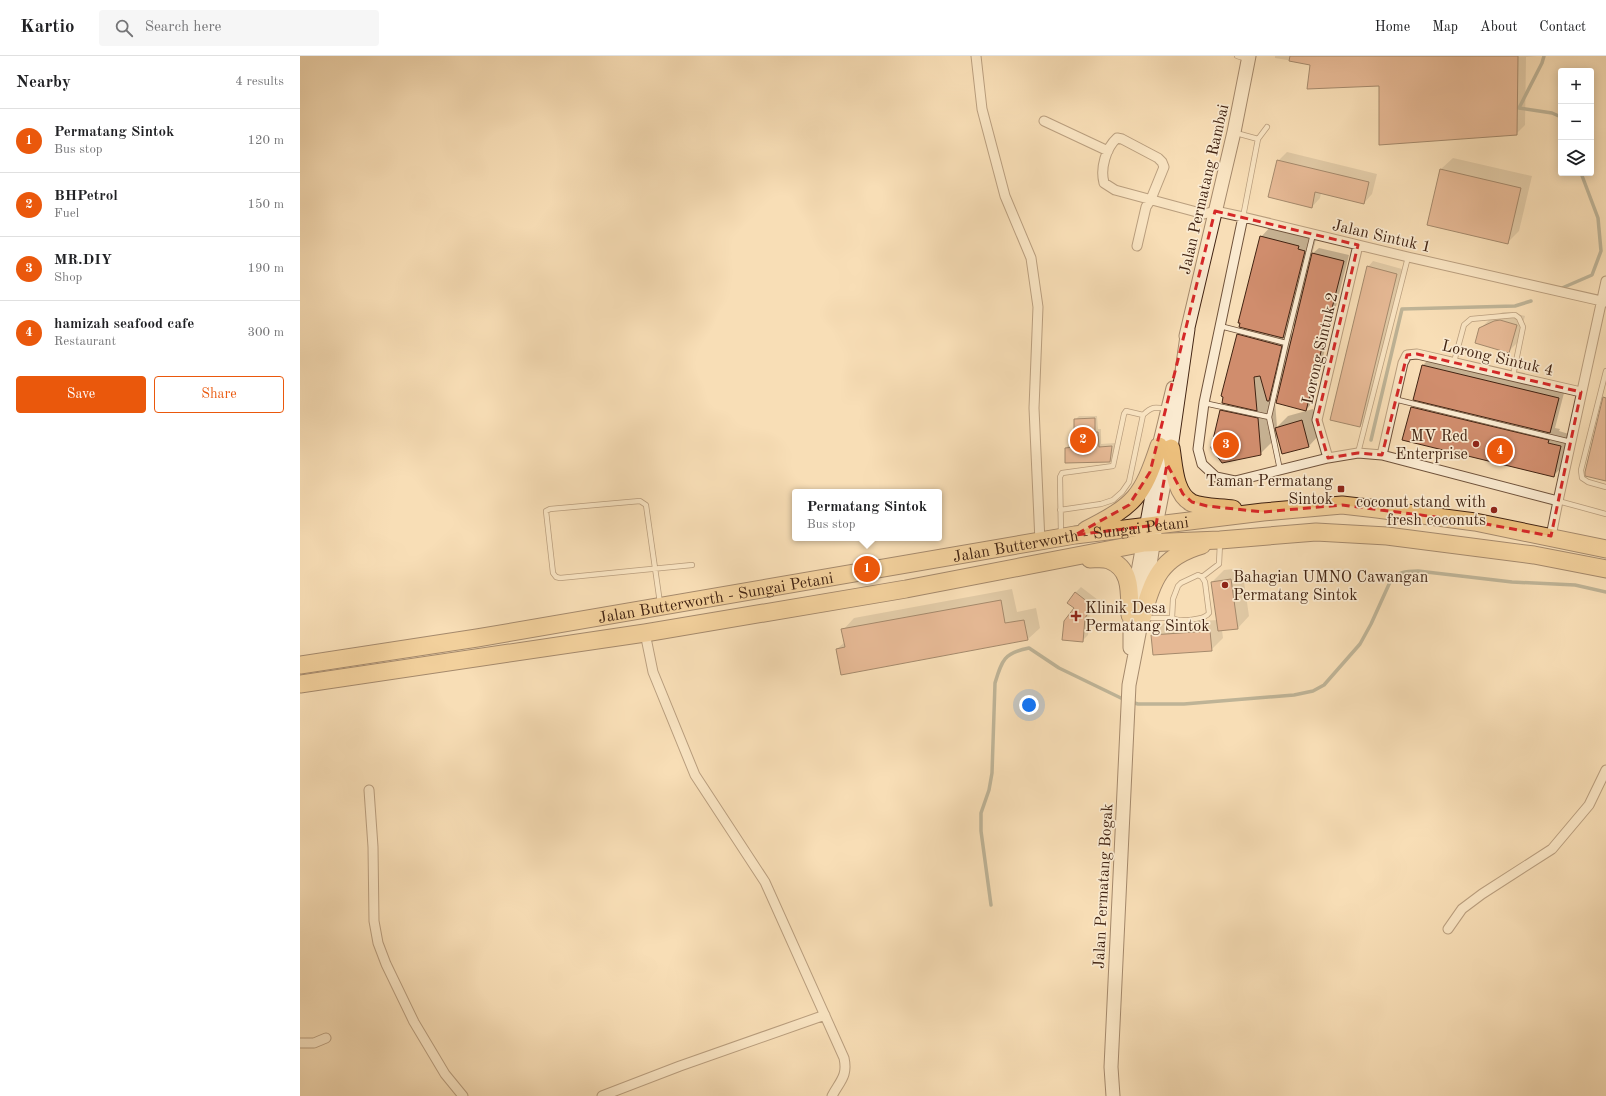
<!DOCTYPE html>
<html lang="en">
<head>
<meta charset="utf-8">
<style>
  body { margin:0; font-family:"Old Standard TT",serif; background:#f6f6f6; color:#202124 }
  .controls { position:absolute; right:12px; top:12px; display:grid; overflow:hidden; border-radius:4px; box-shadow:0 2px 10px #0003 }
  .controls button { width:36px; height:36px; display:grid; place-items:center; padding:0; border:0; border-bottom:1px solid #e0e0e0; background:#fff; color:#202124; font:20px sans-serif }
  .you { position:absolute; left:729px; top:649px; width:14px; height:14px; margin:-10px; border:3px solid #fff; border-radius:50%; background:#1a73e8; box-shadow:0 0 0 6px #1a73e833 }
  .badge { display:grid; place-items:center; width:26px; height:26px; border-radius:50%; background:#ea580c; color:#fff; font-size:13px; font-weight:700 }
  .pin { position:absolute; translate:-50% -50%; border:2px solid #fff; box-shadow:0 1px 4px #0006 }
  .popup { position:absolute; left:492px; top:433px; width:150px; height:52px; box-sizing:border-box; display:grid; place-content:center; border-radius:4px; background:#fff; filter:drop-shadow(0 1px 3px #0005); font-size:13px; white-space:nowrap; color:#757577 }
  .popup b { font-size:15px; color:#202124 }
  .popup::after { content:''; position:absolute; left:50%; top:100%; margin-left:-8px; border:8px solid transparent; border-top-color:#fff }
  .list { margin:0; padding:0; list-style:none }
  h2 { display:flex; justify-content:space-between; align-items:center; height:52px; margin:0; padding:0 16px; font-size:17px }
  h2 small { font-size:13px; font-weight:400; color:#757577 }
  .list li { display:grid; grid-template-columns:26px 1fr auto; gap:12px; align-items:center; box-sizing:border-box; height:64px; padding:0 16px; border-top:1px solid #e0e0e0 }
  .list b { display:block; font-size:15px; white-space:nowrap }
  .list p { margin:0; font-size:13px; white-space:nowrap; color:#757577 }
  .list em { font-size:13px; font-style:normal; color:#757577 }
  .actions { display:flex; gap:8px; padding:12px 16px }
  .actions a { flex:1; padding:9px 0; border:1px solid #ea580c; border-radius:4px; text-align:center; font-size:14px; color:#ea580c }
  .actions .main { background:#ea580c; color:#fff }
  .icon { flex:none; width:22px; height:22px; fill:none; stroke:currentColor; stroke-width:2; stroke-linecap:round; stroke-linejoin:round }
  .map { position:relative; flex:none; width:1306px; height:1040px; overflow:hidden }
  header { display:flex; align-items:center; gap:24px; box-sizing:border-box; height:56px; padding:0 20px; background:#fff; border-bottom:1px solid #e0e0e0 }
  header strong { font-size:19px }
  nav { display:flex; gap:22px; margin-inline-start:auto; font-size:14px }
  .search { width:280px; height:36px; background:#f6f6f6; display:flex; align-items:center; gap:10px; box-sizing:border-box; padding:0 14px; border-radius:4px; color:#757577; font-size:15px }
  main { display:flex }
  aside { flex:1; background:#fff }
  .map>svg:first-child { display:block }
</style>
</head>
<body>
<header>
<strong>Kartio</strong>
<div class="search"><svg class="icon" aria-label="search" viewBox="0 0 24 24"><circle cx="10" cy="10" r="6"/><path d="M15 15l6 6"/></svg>Search here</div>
<nav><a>Home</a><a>Map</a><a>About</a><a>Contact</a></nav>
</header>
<main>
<aside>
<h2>Nearby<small>4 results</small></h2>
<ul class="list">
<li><span class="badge">1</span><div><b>Permatang Sintok</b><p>Bus stop</p></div><em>120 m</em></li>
<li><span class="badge">2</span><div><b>BHPetrol</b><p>Fuel</p></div><em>150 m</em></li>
<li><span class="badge">3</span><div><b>MR.DIY</b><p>Shop</p></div><em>190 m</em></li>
<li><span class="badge">4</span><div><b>hamizah seafood cafe</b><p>Restaurant</p></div><em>300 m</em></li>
</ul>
<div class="actions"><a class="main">Save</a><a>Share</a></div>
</aside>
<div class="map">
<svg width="1306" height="1040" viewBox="0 0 1306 1040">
  <rect width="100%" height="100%" fill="#f8deb7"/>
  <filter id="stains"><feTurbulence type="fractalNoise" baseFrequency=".005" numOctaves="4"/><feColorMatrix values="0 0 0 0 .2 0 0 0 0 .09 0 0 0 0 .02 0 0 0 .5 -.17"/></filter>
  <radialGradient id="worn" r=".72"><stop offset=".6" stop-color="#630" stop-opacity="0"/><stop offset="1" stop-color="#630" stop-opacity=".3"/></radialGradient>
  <path fill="#0003" fill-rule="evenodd" d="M975,0H1237L1226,1L1225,69L1216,78L1080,29L1011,8L975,2Z
    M987,96L1077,118L1072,138L1064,147L1021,137L1020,142L1012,151L978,105Z
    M1153,102L1232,120L1219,175L1208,186L1141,113Z
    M972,169L1016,183L1012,198L1019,192L1049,199L1011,348L1006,354L981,332L969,344L975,345L977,371L988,360L1013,353L1020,378L1009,390L983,397L978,380L960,398L921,355L928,347L938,279L945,272L961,181ZM996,268L994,278L987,277Z
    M1073,205L1102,213L1066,364L1060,370L1068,211Z
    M1203,256H1209L1225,260L1217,287L1209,295L1180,273L1189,264Z
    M1128,304L1264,337L1255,372L1260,373L1259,375L1272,379L1265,408L1253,420L1112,352L1120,344L1123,309Z
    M779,360H797L798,373H801V388L815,387L813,401L810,405L766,392L769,389H775V364Z
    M942,512L949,560L938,572L922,574L923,582L911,594L852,579L864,567L918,564L912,526L924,514Z
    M781,531L798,544L790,555L788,579L782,585L775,537Z
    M712,533L717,556L736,552L740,572L728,583L542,617L537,593L545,586L543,574L554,562Z"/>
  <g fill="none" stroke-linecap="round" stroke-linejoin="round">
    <path stroke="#787f70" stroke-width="3.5" d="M1244,0L1242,7L1219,52L1252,57L1261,61
      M1262,232L1292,219L1301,195L1298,162L1281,117
      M1071,384L1102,253L1215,250L1231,245
      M831,646L838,648H884L994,639L1013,635L1024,629L1060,588L1071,568L1090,526C1097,516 1106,515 1118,515L1212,526L1275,529L1306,536
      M691,849L681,775V757L689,734L692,717L695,627C702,604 704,597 729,592L759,612L825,644"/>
  </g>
  <path fill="#d08d6d" stroke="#412312" d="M990,0H1218L1217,79L1079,89V30L1007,33L1010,9L989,5Z
    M977,104L1069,126L1064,148L1015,136L1012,152L968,141Z
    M1140,113L1221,132L1208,188L1127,169Z
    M960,180L999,190L998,193L1005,195L983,282L939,271L940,267H938Z
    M1012,197L1044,205L1006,355L976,347Z
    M1067,210L1097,218L1060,371L1030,364Z
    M1200,264L1217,269L1209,297L1175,287L1179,272L1194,265Z
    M937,278L982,290L969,345H967L960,320L954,321L957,355L922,347L923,341L921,340Z
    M1122,309L1259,342L1250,377L1113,344Z
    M1303,341L1306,342V425L1285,420V416Z
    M1111,351L1249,384L1248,387L1261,390L1254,421L1102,384Z
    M920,354L958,362L961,399L922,407L911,392Z
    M795,362V376H798L799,391L812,390L810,406L765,407V392L774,391V363Z
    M1002,364L1009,391L982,398L975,372Z
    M931,523L938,573L918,575L911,526Z
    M775,536L793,550L785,562L783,586L762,584L764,565L774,552L767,547Z
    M701,544L705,567L724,564L728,584L541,619L536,593L545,591L541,573Z
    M910,575L912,595L853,599L851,579Z"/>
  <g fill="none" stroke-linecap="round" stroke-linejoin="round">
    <defs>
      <path id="lane" d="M937,0L947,3
        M936,77L958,83
        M943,161L958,83L967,71
        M920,270L986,287
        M1154,306L1164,269L1171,263L1215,259L1219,262L1223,271L1213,320
        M1306,315L1281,414L1282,422L1288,426L1306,431
        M1094,343L1271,386
        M904,347L969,361
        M1058,397L1108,201
        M980,414L969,361L986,287L1013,178
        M1258,445L1306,458
        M760,454L801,448L813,444L822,436L829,426L843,359C852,350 855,351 867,353
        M761,479L760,421L762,417L813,410L824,358L826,355L843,359
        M902,521L898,519L881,527L878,530L873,543L872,562C879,566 905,564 909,557L905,526L902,521L919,508L920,487
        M360,547L346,449L340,445L250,453L246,455L253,517L256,521L260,522L392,509
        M846,562H872"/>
      <path id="street" d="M676,0L682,53L705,140L731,202L738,251L734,352L740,486
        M744,65L808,95
        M943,161L904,347L898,393L902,408L916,421L935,425L1028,402L1058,397L1082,399L1258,445
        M837,190L846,151L851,143L864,111L862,106L858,102L822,83L817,82C806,92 800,112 804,127L815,134L904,158L915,155L943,161L1108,201L1306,246
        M1082,399L1103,307L1107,299L1117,298L1281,336
        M1028,402L1017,364L1058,189
        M1251,480L1258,445L1306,225
        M345,577L353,616L395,719L465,826L544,1002C548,1020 540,1025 532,1040
        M69,734L73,791L74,865L78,887L86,908L114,966L145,1018L163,1040
        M1148,873L1162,853L1182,838L1252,793L1289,749L1306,714
        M0,987H14L26,982
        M302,1040L380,1010L525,959"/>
      <path id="secondary" d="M886,280L934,76L949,0
        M830,592V559L856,418L859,390L873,332
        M813,1040L811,1011L829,629L842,562L856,469L871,392L888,273"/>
      <g id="highway">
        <path d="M871,392C874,409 874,438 892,447C904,452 921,451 933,453"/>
        <path d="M786,474C835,449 842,441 859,390"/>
        <path d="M790,503C796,503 804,502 809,504C833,513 829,539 830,559"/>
        <path d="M842,562C853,523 860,501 902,489"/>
        <path id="s1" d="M0,609L177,582L775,479L963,456L1042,449L1077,453L1175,466L1306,493"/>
        <path d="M0,628L345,577L606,533L844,487L920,484L1016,476L1087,480L1234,499L1306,513"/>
      </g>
    </defs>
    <use href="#lane" stroke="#6f523b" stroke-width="6"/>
    <use href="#street" stroke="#6f523b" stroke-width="11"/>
    <use href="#secondary" stroke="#412312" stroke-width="15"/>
    <use href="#highway" stroke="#412312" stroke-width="19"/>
    <use href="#lane" stroke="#faead0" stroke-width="4.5"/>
    <use href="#street" stroke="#faead0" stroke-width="9"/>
    <use href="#secondary" stroke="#faead0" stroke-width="13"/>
    <use href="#highway" stroke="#ecbf7c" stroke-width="17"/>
  </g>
  <path d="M0 0H1306V1040H0ZM915,155L1058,189L1017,364L1028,402L1058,397L1082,399L1107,299L1117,298L1281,336L1251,480L1175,466L1042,449L963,456L907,450L892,446L883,438L867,408L856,469L775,479L829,449L850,416Z" fill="#f8deb7" fill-opacity=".55" fill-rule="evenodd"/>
  <path fill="none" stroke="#d62828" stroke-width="3" stroke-dasharray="8 5" stroke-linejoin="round" d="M915,155L1058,189L1017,364L1028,402L1058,397L1082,399L1107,299L1117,298L1281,336L1251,480L1175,466L1042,449L963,456L907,450L892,446L883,438L867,408L856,469L775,479L829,449L850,416Z"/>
  <g fill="#8f2418" stroke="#faead0" stroke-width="1.5">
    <circle cx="1176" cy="388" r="4"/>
    <rect x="1037" y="429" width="8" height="8" rx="2"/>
    <circle cx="1194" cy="454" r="4"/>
    <circle cx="925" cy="529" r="4"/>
    <path d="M774 554h4v4h4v4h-4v4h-4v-4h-4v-4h4z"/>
  </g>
  <g text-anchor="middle" stroke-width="3.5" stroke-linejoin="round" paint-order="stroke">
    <g font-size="16" fill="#412312" stroke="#faead0">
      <text transform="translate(903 133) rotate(-77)" y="6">Jalan Permatang Rambai</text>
      <text transform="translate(1082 179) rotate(13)" y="6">Jalan Sintuk 1</text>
      <text transform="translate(1019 292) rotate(-77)" y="6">Lorong Sintuk 2</text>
      <text transform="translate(1198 301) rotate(13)" y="6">Lorong Sintuk 4</text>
      <text dy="6" stroke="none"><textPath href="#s1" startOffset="781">Jalan Butterworth - Sungai Petani</textPath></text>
      <text dy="6" stroke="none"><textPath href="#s1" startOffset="421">Jalan Butterworth - Sungai Petani</textPath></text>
      <text transform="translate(802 830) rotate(-87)" y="6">Jalan Permatang Bogak</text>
    </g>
    <g font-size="16" fill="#412312" stroke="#faead0" text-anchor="end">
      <text x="1168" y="385">MV Red<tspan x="1168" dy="18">Enterprise</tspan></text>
      <text x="1033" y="430">Taman Permatang<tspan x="1033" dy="18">Sintok</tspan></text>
      <text x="1186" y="451">coconut stand with<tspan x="1186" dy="18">fresh coconuts</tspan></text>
      <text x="933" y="526" text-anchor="start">Bahagian UMNO Cawangan<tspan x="933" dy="18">Permatang Sintok</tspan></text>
      <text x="785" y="557" text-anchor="start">Klinik Desa<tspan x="785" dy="18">Permatang Sintok</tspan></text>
    </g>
  </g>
  <rect width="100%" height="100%" filter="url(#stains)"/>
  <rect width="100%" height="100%" fill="url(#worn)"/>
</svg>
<div class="controls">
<button>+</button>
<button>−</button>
<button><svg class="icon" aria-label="layers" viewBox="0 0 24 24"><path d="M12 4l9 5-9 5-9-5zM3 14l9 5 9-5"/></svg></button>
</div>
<div class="you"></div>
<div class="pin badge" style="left:567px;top:513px">1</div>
<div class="popup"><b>Permatang Sintok</b>Bus stop</div>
<div class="pin badge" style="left:783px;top:384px">2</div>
<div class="pin badge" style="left:926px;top:389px">3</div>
<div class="pin badge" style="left:1200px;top:395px">4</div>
</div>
</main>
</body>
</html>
